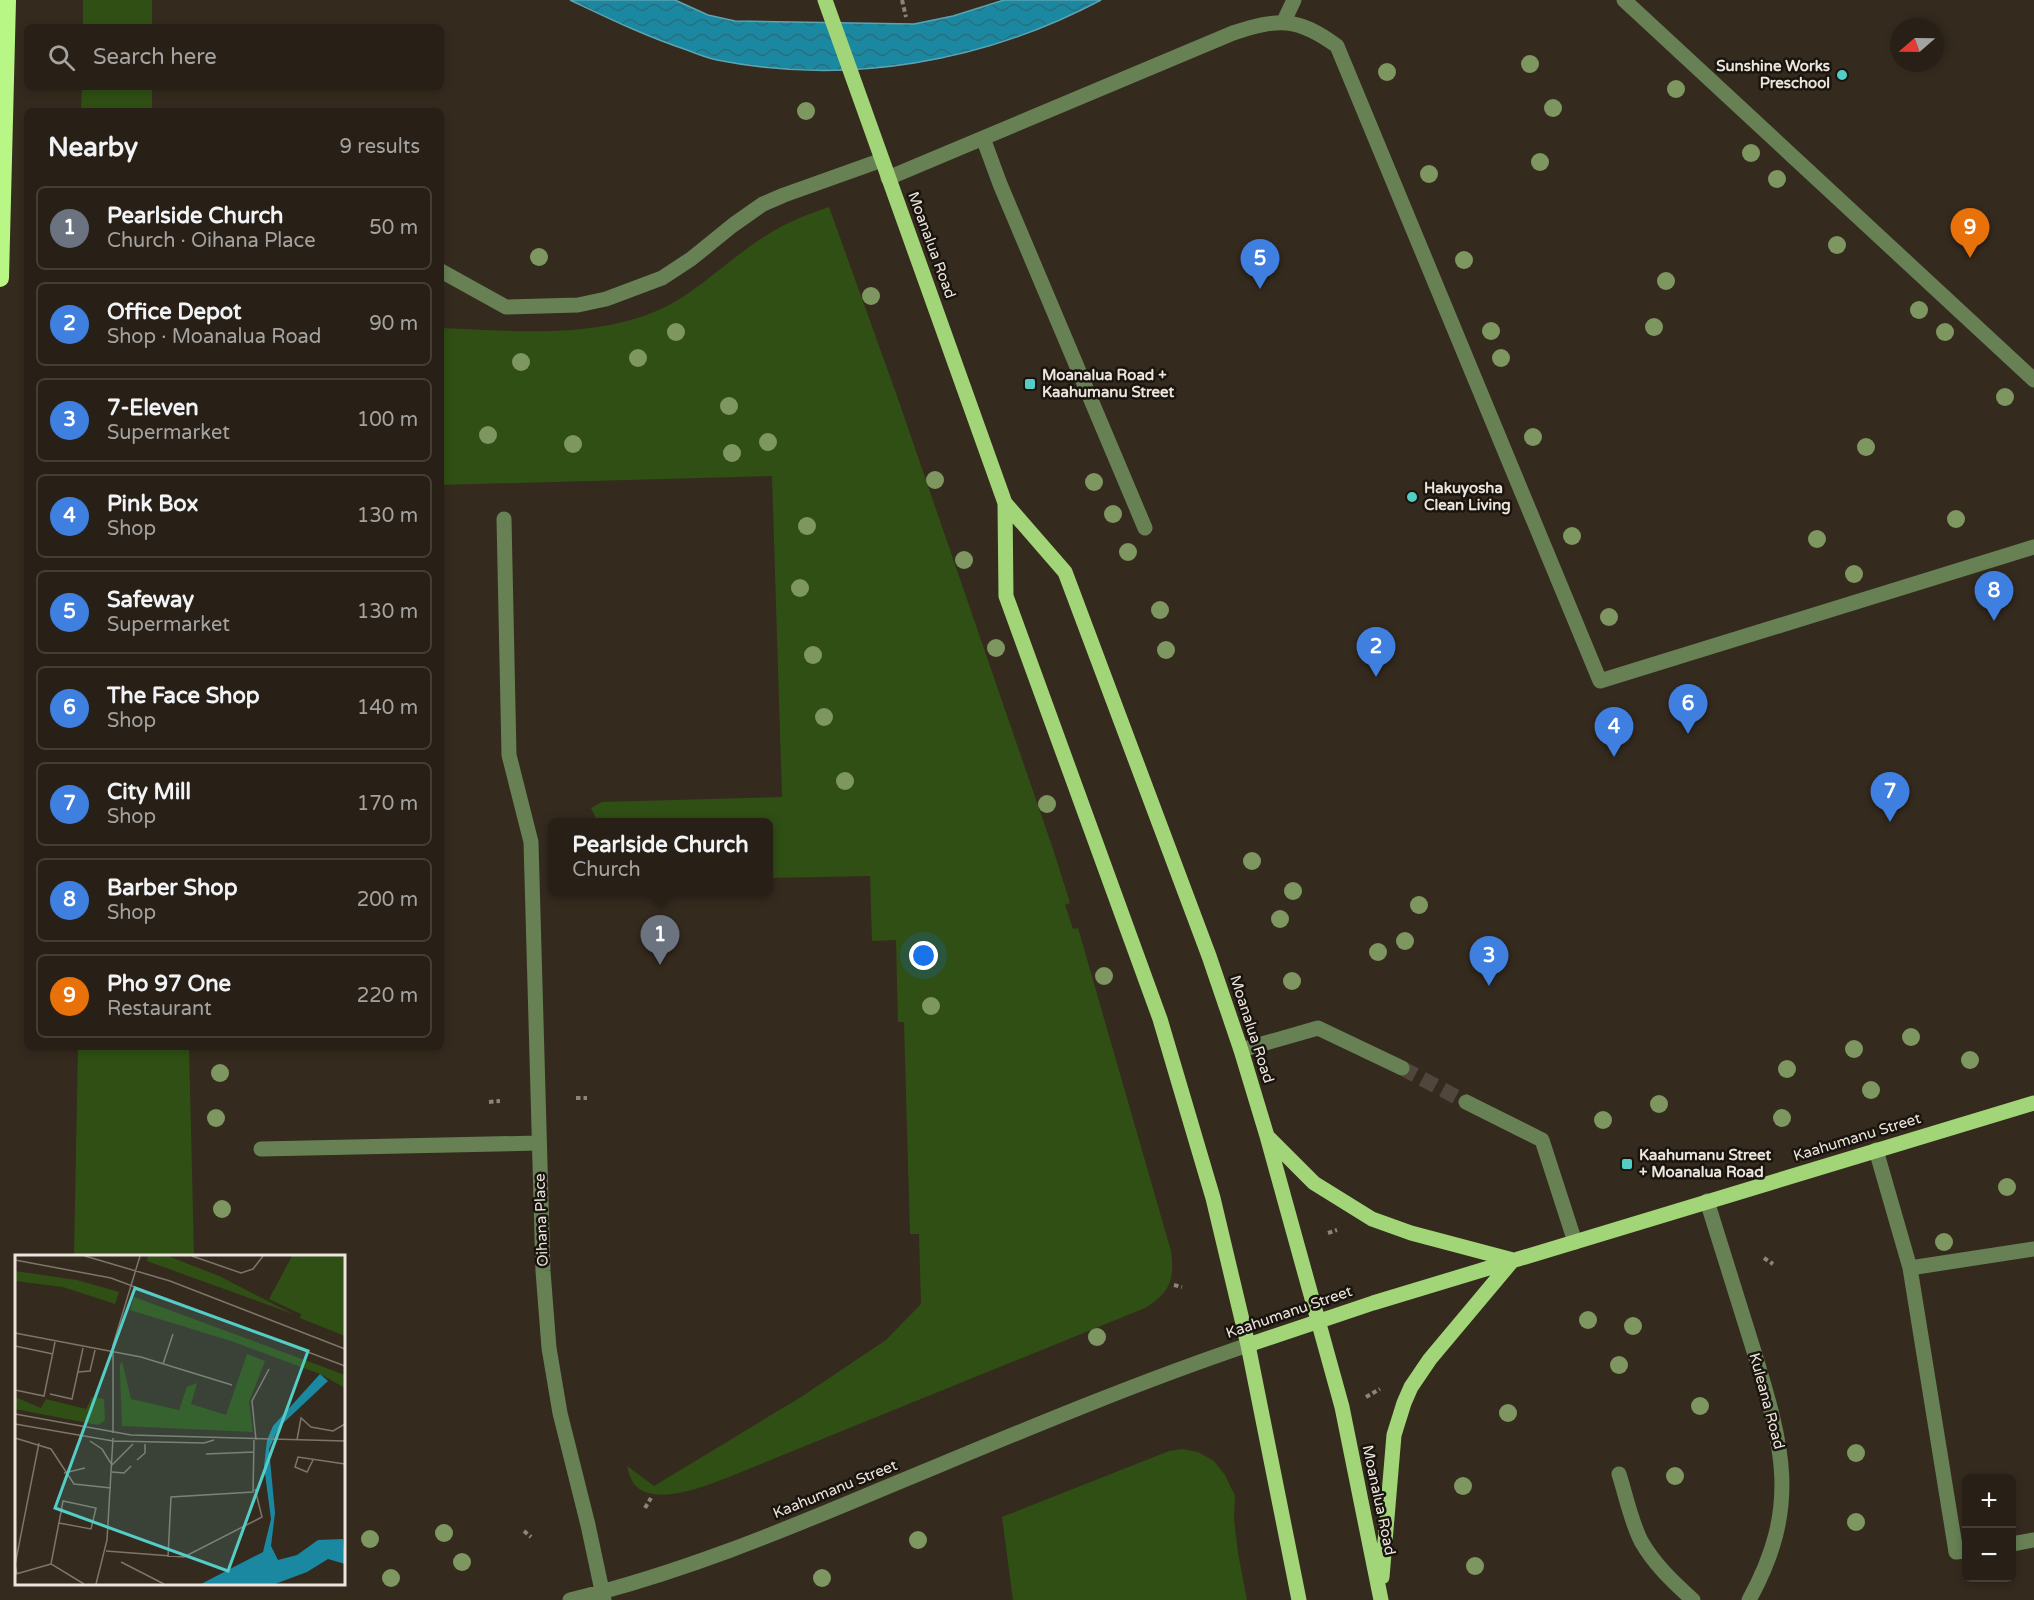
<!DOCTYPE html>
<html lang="en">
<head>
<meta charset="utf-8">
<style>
  body { margin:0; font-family:"Varela Round",sans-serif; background:#342d23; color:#f1f3f6 }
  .controls { position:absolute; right:18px; bottom:18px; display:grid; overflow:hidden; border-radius:9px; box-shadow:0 3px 9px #0003 }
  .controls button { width:54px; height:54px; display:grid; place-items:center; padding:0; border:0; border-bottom:2px solid #443e35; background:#282016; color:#f1f3f6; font:30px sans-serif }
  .compass { position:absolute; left:1890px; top:18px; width:54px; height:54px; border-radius:50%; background:#282016; box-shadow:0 3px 9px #0003; rotate:250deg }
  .you { position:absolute; left:924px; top:956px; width:21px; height:21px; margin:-15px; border:4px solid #fff; border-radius:50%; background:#1a73e8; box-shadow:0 0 0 9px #1a73e833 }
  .badge { display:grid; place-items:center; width:39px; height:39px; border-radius:50%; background:#bca0f2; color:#fff; font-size:20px; font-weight:700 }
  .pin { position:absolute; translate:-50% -50px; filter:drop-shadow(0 2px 3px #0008) }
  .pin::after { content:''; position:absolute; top:32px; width:21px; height:18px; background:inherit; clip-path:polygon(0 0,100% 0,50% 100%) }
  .popup { position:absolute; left:548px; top:818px; width:225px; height:78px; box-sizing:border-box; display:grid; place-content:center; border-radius:9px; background:#282016; filter:drop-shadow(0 2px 4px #0005); font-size:20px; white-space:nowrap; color:#a5a3a1 }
  .popup b { font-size:22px; color:#f1f3f6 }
  .popup::after { content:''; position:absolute; left:50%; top:100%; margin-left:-12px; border:12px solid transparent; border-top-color:#282016 }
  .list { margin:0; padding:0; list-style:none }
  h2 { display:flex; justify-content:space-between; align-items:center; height:78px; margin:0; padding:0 24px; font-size:26px }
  h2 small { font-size:20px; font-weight:400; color:#a5a3a1 }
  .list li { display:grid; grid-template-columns:39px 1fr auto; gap:18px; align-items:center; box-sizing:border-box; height:84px; margin:0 12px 12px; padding:0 12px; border:2px solid #443e35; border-radius:9px }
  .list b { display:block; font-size:22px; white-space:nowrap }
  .list p { margin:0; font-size:20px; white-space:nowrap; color:#a5a3a1 }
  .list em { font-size:20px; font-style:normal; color:#a5a3a1 }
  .icon { flex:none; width:33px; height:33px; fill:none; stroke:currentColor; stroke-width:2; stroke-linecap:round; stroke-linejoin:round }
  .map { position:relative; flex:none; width:2034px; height:1600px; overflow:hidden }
  .search { position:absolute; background:#282016; box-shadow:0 3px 9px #0003; left:24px; top:24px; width:420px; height:66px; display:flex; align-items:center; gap:15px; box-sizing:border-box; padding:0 21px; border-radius:9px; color:#a5a3a1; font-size:22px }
  .panel { position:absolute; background:#282016; box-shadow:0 3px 9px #0003; left:24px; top:108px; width:420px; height:942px; border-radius:9px }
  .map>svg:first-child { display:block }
</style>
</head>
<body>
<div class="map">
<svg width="2034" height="1600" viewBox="0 0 2034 1600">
  <defs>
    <pattern id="water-waves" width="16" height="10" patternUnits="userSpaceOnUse" patternTransform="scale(1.5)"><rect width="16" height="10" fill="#1b88a1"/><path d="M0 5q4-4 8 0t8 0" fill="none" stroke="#2d6d7b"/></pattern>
  </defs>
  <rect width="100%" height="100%" fill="#352a1e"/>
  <path fill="#304f14" d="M83,0H152V27H83Z
    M82,87H152V111H81Z
    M829,207L897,396L1054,852L1070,903L1065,905L1073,929L1078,928L1171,1251C1175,1279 1170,1293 1145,1308L746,1470C721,1480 661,1508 637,1487C631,1482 629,1473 627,1466L654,1486L801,1397L886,1340L921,1304L919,1234H910L904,1022H898L896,940L872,941L870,876L768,878V822H598L591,808L602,802L782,797L772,476L441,485V328C517,331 610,341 678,300C710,280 736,254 767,235C785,223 808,214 829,207Z
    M78,1047H189L194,1256H74Z
    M1182,1449L1198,1452L1214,1461L1225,1475L1235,1496L1234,1519L1238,1553L1247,1600H1013L1002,1517L1169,1451Z"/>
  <path fill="url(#water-waves)" stroke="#5aa4b3" stroke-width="1.5" d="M570,0H675L708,15L735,21L914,24L953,16L1004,0H1101C984,62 848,86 717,60C707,58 697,54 687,50C647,37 608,18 570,0Z"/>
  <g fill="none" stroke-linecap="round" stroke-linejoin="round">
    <path stroke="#50463b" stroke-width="15" stroke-dasharray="15 8" stroke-linecap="butt" d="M1402,1068L1466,1102"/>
    <path stroke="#8d847a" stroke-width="4" stroke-dasharray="4.5 3" stroke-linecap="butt" d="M902,0L906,17
      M576,1098H587
      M489,1102L500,1101
      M1328,1233L1337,1230
      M1764,1258L1773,1264
      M1174,1285L1182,1287
      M1366,1397L1380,1389
      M645,1508L651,1498
      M524,1531L531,1537"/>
    <path stroke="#678154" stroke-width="15" d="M1624,0L2034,380
      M1284,21L1294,0
      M983,138L1000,184L1145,528
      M888,178L1233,33C1279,18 1297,17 1337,46L1600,681L2034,547
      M441,271L506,307L578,305L606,299L662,278L691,259L733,225L763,204L784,195L882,160
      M504,519L509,755L531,842L543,1271L549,1348L560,1413L588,1525L604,1600
      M1241,1050L1318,1028L1402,1068
      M1466,1102L1542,1140L1575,1242
      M261,1149L539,1143
      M1876,1150L1910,1268
      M1707,1201C1722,1249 1737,1297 1752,1345C1782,1444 1802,1504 1749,1600
      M1619,1474C1626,1496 1631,1521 1641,1541C1654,1564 1673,1582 1693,1600
      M2012,1544L2034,1540
      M1966,1551L1956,1552L1910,1268L2034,1249
      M570,1600C678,1574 780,1532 882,1489C1003,1439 1124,1387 1248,1345"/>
    <path stroke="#a1d578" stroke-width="15" d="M825,0L1005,503L1006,596L1160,1019L1213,1198L1248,1345L1299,1600
      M1005,503L1065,572L1209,956L1241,1050L1267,1136L1342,1407L1381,1600
      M1269,1138L1314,1183L1372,1219L1411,1233L1513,1260
      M1248,1345L1373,1303L2034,1103
      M1382,1577L1394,1435L1404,1403L1411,1387L1430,1359L1513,1260"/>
    <path stroke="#b8f785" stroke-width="18" d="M0,278L7,0"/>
  </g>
  <g fill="#7e965f">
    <circle cx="1530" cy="64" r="9"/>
    <circle cx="1387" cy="72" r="9"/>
    <circle cx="1676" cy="89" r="9"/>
    <circle cx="1553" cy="108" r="9"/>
    <circle cx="806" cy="111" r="9"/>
    <circle cx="1751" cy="153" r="9"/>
    <circle cx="1540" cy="162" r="9"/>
    <circle cx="1429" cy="174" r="9"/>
    <circle cx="1777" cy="179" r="9"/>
    <circle cx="1837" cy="245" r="9"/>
    <circle cx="539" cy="257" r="9"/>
    <circle cx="1464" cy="260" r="9"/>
    <circle cx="1666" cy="281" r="9"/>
    <circle cx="871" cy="296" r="9"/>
    <circle cx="1919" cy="310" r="9"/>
    <circle cx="1654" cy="327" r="9"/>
    <circle cx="1491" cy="331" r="9"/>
    <circle cx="676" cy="332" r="9"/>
    <circle cx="1945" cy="332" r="9"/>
    <circle cx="638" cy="358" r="9"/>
    <circle cx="1501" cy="358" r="9"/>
    <circle cx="521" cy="362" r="9"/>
    <circle cx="2005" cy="397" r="9"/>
    <circle cx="729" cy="406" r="9"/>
    <circle cx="488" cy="435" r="9"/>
    <circle cx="1533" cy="437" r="9"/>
    <circle cx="768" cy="442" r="9"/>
    <circle cx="573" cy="444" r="9"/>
    <circle cx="1866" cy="447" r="9"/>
    <circle cx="732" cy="453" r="9"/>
    <circle cx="935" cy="480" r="9"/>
    <circle cx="1094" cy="482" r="9"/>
    <circle cx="1113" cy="514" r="9"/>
    <circle cx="1956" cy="519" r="9"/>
    <circle cx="807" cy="526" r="9"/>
    <circle cx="1572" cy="536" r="9"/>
    <circle cx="1817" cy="539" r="9"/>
    <circle cx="1128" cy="552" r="9"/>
    <circle cx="964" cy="560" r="9"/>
    <circle cx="1854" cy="574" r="9"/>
    <circle cx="800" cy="588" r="9"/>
    <circle cx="1160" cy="610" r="9"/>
    <circle cx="1609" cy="617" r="9"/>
    <circle cx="996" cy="648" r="9"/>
    <circle cx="1166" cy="650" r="9"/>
    <circle cx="813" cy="655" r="9"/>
    <circle cx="824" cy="717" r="9"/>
    <circle cx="845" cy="781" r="9"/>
    <circle cx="1047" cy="804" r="9"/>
    <circle cx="1252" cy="861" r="9"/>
    <circle cx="1293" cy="891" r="9"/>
    <circle cx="1419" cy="905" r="9"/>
    <circle cx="1280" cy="919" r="9"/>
    <circle cx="1405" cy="941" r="9"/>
    <circle cx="1378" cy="952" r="9"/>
    <circle cx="1104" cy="976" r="9"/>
    <circle cx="1292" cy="981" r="9"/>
    <circle cx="931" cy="1006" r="9"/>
    <circle cx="1911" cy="1037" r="9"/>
    <circle cx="1854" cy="1049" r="9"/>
    <circle cx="1970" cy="1060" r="9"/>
    <circle cx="1787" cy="1069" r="9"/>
    <circle cx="220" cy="1073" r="9"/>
    <circle cx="1871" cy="1090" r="9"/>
    <circle cx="1659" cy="1104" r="9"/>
    <circle cx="216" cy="1118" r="9"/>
    <circle cx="1782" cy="1118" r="9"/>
    <circle cx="1603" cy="1120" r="9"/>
    <circle cx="2007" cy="1187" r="9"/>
    <circle cx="222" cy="1209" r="9"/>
    <circle cx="1944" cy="1242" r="9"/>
    <circle cx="1588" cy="1320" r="9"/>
    <circle cx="1633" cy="1326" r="9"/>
    <circle cx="1097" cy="1337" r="9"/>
    <circle cx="1619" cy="1365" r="9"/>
    <circle cx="1700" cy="1406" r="9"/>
    <circle cx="1508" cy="1413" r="9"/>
    <circle cx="1856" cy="1453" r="9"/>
    <circle cx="1675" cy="1476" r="9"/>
    <circle cx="1463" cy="1486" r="9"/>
    <circle cx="1856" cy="1522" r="9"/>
    <circle cx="444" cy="1533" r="9"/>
    <circle cx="370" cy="1539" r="9"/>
    <circle cx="918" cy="1540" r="9"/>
    <circle cx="462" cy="1562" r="9"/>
    <circle cx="1475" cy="1566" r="9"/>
    <circle cx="391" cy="1578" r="9"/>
    <circle cx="822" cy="1578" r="9"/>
  </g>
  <g fill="#54cdc7" stroke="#19140e" stroke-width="2">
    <circle cx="1842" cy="75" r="6"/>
    <rect x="1024" y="378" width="12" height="12" rx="3"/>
    <circle cx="1412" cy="497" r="6"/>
    <rect x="1621" y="1158" width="12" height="12" rx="3"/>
  </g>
  <g text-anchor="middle" stroke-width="5" stroke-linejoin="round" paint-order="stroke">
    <g font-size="15" font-weight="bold" fill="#ece5dd" stroke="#19140e" text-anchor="start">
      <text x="1830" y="71" text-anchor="end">Sunshine Works<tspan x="1830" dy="17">Preschool</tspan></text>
      <text x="1042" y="380">Moanalua Road +<tspan x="1042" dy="17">Kaahumanu Street</tspan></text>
      <text x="1424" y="493">Hakuyosha<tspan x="1424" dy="17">Clean Living</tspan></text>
      <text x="1639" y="1160">Kaahumanu Street<tspan x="1639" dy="17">+ Moanalua Road</tspan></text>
    </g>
    <g font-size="15" fill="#ece5dd" stroke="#19140e">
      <text transform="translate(932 245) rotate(70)" y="5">Moanalua Road</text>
      <text transform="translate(1252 1029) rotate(72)" y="5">Moanalua Road</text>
      <text transform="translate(1857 1137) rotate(-17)" y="5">Kaahumanu Street</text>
      <text transform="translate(541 1220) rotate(-92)" y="5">Oihana Place</text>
      <text transform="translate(1289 1312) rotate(-19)" y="5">Kaahumanu Street</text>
      <text transform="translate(1767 1401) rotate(75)" y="5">Kuleana Road</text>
      <text transform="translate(835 1489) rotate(-22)" y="5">Kaahumanu Street</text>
      <text transform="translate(1379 1500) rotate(78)" y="5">Moanalua Road</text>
    </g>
  </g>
  <g transform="translate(15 1255)">
    <rect width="330" height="330" fill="#352a1e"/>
    <path d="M133,1H153L204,21L278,59L132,6ZM277,1H330V81L285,63L286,59L254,44ZM0,16L62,25L104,37L100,49L48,32L0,26ZM119,42L330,120V133L305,119L216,86L115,55ZM232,99L250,106L234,147L238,177L107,171L105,119V110L107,106L116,144L164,155L172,132L182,128L176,149L211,160ZM0,142L26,153L31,144L71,154L77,142L89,144L90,165L83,170L0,154Z" fill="#304f14"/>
    <path d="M305,119L313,126L264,172L254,194L260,258L256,291L263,305L282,300L303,285L328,284L330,309L313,304L292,317L260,329H186L248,297L256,264L249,211L252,185L258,171Z" fill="#1b88a1"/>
    <path fill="none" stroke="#7e756a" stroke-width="1.5" d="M70,1L155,26L330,94M177,1L226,18L238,14L248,1M0,5L96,23L330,111M0,78L126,102L217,130M0,91L38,99M148,109L158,79M63,117L75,116L80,95M0,135L29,141L40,87M35,139L57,144L68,93M0,159L116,180L330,186M0,169L98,186L189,188L199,185M98,178V90L125,1M0,183L36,194L59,229L96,233M241,185L237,146L254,114M282,185L286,163L296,172L318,176L330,169M75,186L87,194L97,210M191,199L239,197M122,205L130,198V189M298,205L292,217L280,212L283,202L330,209M97,210L118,189M97,217L109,218L116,211M49,218L70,213M44,268L76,274L81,253L48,246L46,257L36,309L69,329M91,296L169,302L247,262L240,234M153,302L156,242L238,237L239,185M106,307L149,329M1,319L36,309M2,319L0,310L24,188M81,329L92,285L98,183"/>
    <path fill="#54cdc7" fill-opacity="0.15" stroke="#54cdc7" stroke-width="3" d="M120,33L293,96L213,316L40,253Z"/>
    <rect width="330" height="330" fill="none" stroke="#ece5dd" stroke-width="3"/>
  </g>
</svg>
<div class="controls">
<button>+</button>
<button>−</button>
</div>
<svg class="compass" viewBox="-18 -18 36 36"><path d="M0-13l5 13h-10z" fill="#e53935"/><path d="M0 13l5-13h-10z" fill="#a5a3a1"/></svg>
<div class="you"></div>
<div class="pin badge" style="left:660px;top:965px;background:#6b7280">1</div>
<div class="popup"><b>Pearlside Church</b>Church</div>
<div class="pin badge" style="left:1376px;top:677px;background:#3f7fe0">2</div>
<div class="pin badge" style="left:1489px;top:986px;background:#3f7fe0">3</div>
<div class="pin badge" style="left:1614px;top:757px;background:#3f7fe0">4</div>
<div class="pin badge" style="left:1260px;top:289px;background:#3f7fe0">5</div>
<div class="pin badge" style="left:1688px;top:734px;background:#3f7fe0">6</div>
<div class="pin badge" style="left:1890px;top:822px;background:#3f7fe0">7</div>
<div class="pin badge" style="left:1994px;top:621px;background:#3f7fe0">8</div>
<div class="pin badge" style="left:1970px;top:258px;background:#e8710a">9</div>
<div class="search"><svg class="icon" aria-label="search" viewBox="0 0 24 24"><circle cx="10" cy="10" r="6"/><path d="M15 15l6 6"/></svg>Search here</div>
<section class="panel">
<h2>Nearby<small>9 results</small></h2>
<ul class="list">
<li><span class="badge" style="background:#6b7280">1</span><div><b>Pearlside Church</b><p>Church · Oihana Place</p></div><em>50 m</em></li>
<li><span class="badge" style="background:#3f7fe0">2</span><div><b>Office Depot</b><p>Shop · Moanalua Road</p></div><em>90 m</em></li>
<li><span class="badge" style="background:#3f7fe0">3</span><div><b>7-Eleven</b><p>Supermarket</p></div><em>100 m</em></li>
<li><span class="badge" style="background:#3f7fe0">4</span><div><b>Pink Box</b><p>Shop</p></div><em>130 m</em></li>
<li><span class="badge" style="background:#3f7fe0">5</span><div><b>Safeway</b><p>Supermarket</p></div><em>130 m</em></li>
<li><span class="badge" style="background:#3f7fe0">6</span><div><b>The Face Shop</b><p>Shop</p></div><em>140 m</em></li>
<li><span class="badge" style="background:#3f7fe0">7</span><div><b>City Mill</b><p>Shop</p></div><em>170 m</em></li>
<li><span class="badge" style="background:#3f7fe0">8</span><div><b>Barber Shop</b><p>Shop</p></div><em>200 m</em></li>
<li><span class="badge" style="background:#e8710a">9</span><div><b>Pho 97 One</b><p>Restaurant</p></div><em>220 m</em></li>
</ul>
</section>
</div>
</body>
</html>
